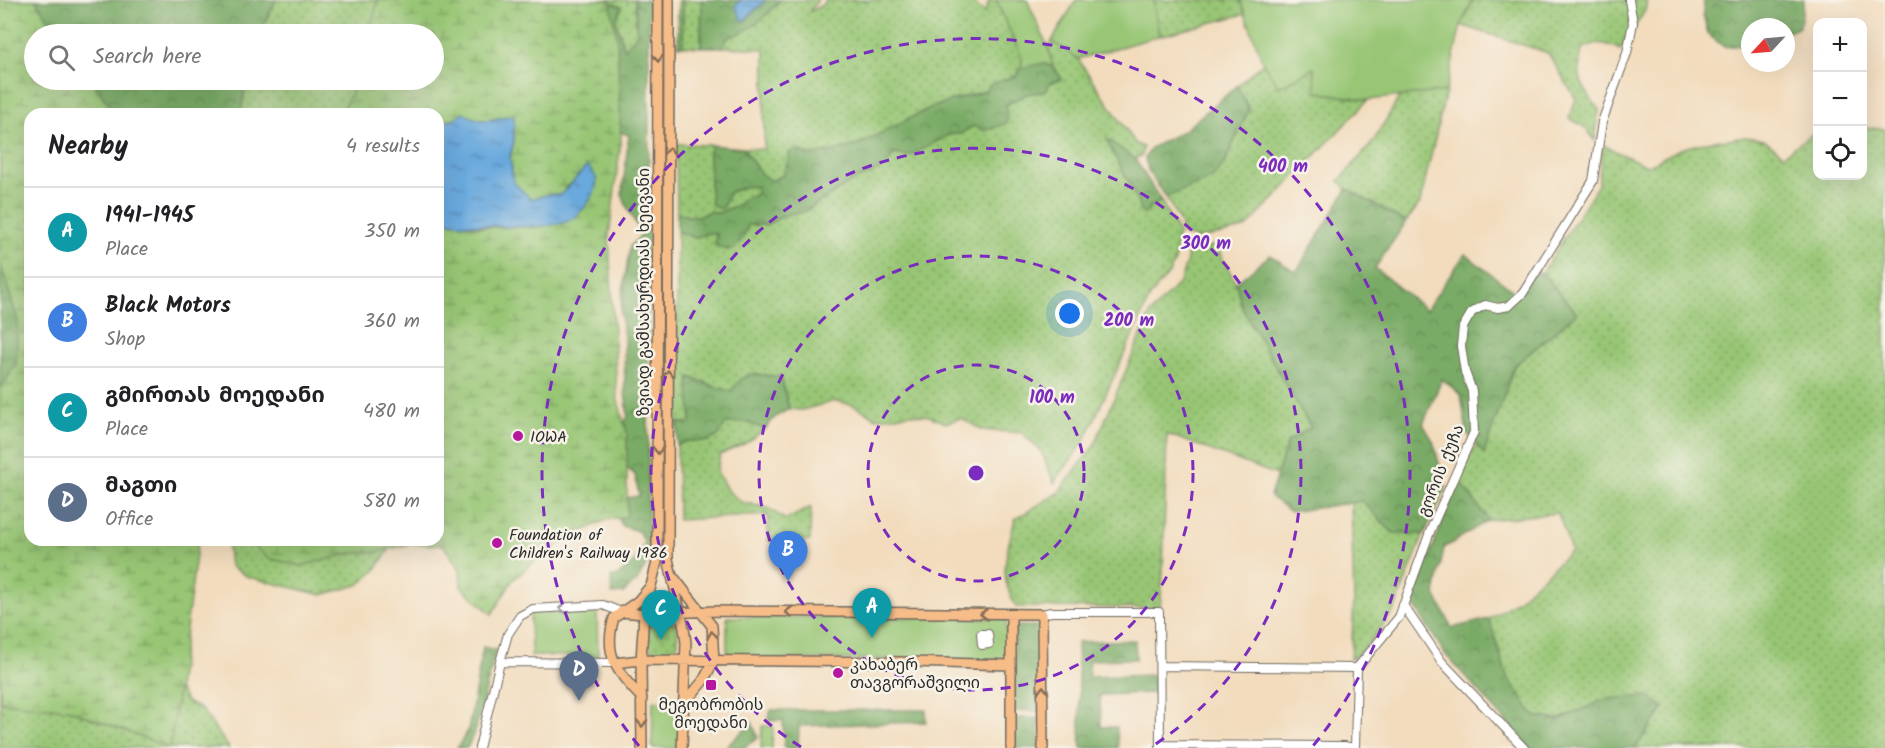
<!DOCTYPE html>
<html lang="en">
<head>
<meta charset="utf-8">
<style>
  body { margin:0; font-family:Kalam,"Noto Sans Georgian",sans-serif; background:#f6f6f6; color:#202124 }
  .controls { position:absolute; right:18px; top:18px; display:grid; overflow:hidden; border-radius:12px; box-shadow:0 6px 24px #0002 }
  .controls button { width:54px; height:54px; display:grid; place-items:center; padding:0; border:0; border-bottom:2px solid #e0e0e0; background:#fff; color:#202124; font:30px sans-serif }
  .compass { position:absolute; left:1741px; top:18px; width:54px; height:54px; border-radius:50%; background:#fff; box-shadow:0 6px 24px #0002; rotate:244deg }
  .you { position:absolute; left:1070px; top:314px; width:21px; height:21px; margin:-15px; border:4px solid #fff; border-radius:50%; background:#1a73e8; box-shadow:0 0 0 9px #1a73e833 }
  .badge { display:grid; place-items:center; width:39px; height:39px; border-radius:50%; background:#ea580c; color:#fff; font-size:20px; font-weight:700 }
  .pin { position:absolute; translate:-50% -50px; filter:drop-shadow(0 2px 3px #0008) }
  .pin::after { content:''; position:absolute; top:32px; width:21px; height:18px; background:inherit; clip-path:polygon(0 0,100% 0,50% 100%) }
  .list { margin:0; padding:0; list-style:none }
  h2 { display:flex; justify-content:space-between; align-items:center; height:78px; margin:0; padding:0 24px; font-size:26px }
  h2 small { font-size:20px; font-weight:400; color:#757577 }
  .list li { display:grid; grid-template-columns:39px 1fr auto; gap:18px; align-items:center; box-sizing:border-box; height:90px; padding:0 24px; border-top:2px solid #e0e0e0 }
  .list b { display:block; font-size:22px; white-space:nowrap }
  .list p { margin:0; font-size:20px; white-space:nowrap; color:#757577 }
  .list em { font-size:20px; font-style:normal; color:#757577 }
  .icon { flex:none; width:33px; height:33px; fill:none; stroke:currentColor; stroke-width:2; stroke-linecap:round; stroke-linejoin:round }
  .map { position:relative; flex:none; width:1885px; height:748px; overflow:hidden }
  .search { position:absolute; background:#fff; box-shadow:0 6px 24px #0002; left:24px; top:24px; width:420px; height:66px; display:flex; align-items:center; gap:15px; box-sizing:border-box; padding:0 21px; border-radius:33px; color:#757577; font-size:22px }
  .panel { position:absolute; background:#fff; box-shadow:0 6px 24px #0002; left:24px; top:108px; width:420px; height:438px; border-radius:18px }
  .map>svg:first-child { display:block }
</style>
</head>
<body>
<div class="map">
<svg width="1885" height="748" viewBox="0 0 1885 748">
  <defs>
    <pattern id="grass-dots" width="8" height="8" patternUnits="userSpaceOnUse" patternTransform="scale(1.5)"><rect width="8" height="8" fill="#98c674"/><path d="M2 2h.1M6 6h.1" fill="none" stroke="#7ca15f" stroke-width="1.8" stroke-linecap="round"/></pattern>
    <pattern id="forest-crowns" width="20" height="18" patternUnits="userSpaceOnUse" patternTransform="scale(1.5)"><rect width="20" height="18" fill="#7aab66"/><path d="M2 6a3 3 0 1 1 6 0M12 15a3 3 0 1 1 6 0" fill="none" stroke="#648b54"/></pattern>
    <pattern id="wetland-marsh" width="20" height="14" patternUnits="userSpaceOnUse" patternTransform="scale(1.5)"><rect width="20" height="14" fill="#98c674"/><path d="M1 5h8M5 5V1M11 12h8M15 12V8" fill="none" stroke="#7ca15f"/></pattern>
    <pattern id="water-ripples" width="26" height="14" patternUnits="userSpaceOnUse" patternTransform="scale(1.5)"><rect width="26" height="14" fill="#6aa9dd"/><path d="M2 4q2-2 4 0t4 0M15 11q2-2 4 0t4 0" fill="none" stroke="#578ab3"/></pattern>
  </defs>
  <rect width="100%" height="100%" fill="#f7f3e8"/>
  <filter id="ink" filterUnits="userSpaceOnUse"><feTurbulence type="fractalNoise" baseFrequency=".0167" numOctaves="2"/><feDisplacementMap in="SourceGraphic" scale="12" xChannelSelector="R" yChannelSelector="G"/><feConvolveMatrix kernelMatrix="1 2 1 2 8 2 1 2 1" color-interpolation-filters="sRGB"/></filter>
  <filter id="wash" filterUnits="userSpaceOnUse"><feTurbulence type="fractalNoise" baseFrequency=".008" numOctaves="4" result="noise"/><feDisplacementMap in="SourceGraphic" scale="24" xChannelSelector="R" yChannelSelector="G"/><feGaussianBlur stdDeviation="1.35" result="paint"/><feColorMatrix in="noise" values="0 0 0 0 0 0 0 0 0 0 0 0 0 0 0 0 0 1.4 0 .05"/><feComposite in="paint" operator="in"/></filter>
  <g filter="url(#wash)">
    <rect width="100%" height="100%" fill="#f2dcbd"/>
    <path fill="url(#grass-dots)" stroke="#627850" stroke-width="1.5" d="M276,0H471L441,123L438,124V114H241L246,80H434V34H259Z
      M604,0H635L637,35L624,49L616,20Z
      M683,0H702L701,47L683,46Z
      M780,0H818L809,12L824,4L826,0H970L985,13L989,1L996,0L1022,58L1021,68L1016,76L992,84L986,91L947,102L922,112L858,145L811,156L798,150L784,175L771,181L761,175L743,148L764,149L765,49L723,47L727,38C749,31 765,18 780,0Z
      M1153,0H1240L1245,14L1159,36Z
      M1473,0H1647L1645,11L1620,50C1605,42 1597,41 1582,49C1575,78 1582,87 1599,110L1595,141L1586,128L1569,118L1576,99L1548,53L1461,25Z
      M1052,41L1078,59L1136,144L1143,147L1142,155L1135,159L1107,140L1137,198L1140,211L1144,214L1151,206L1161,201L1178,232L1175,261L1169,273L1151,295L1085,440L1054,483L1041,451L1022,433L982,430L961,418L945,423L930,416L911,414L877,418L853,405L835,401L802,410L789,409L781,377C754,374 750,369 731,392L690,377L691,423H677V231L695,238L707,233L743,238L748,225H766L787,214L804,212L854,180L871,174L894,154L910,156L950,134H960L1005,105L1026,94L1046,91L1049,83L1062,79L1053,67L1048,47Z
      M1263,63L1279,87L1315,67L1317,92L1368,100L1247,227L1226,233L1196,239L1182,234L1180,223L1166,197L1186,188L1224,164L1249,109L1237,86Z
      M1446,91L1420,203L1406,222L1347,189L1339,181L1373,142L1400,96Z
      M1863,127L1885,129V748H1635L1664,708L1606,699L1558,720L1534,716L1507,677L1489,619L1519,599L1571,551L1558,513L1488,520L1459,479L1476,445L1484,453L1514,366L1577,313L1542,273L1598,185L1603,145L1647,166L1680,149L1706,142L1746,137L1765,140L1784,155L1806,138L1817,131L1818,176H1862Z
      M676,144L711,145L709,153L711,203L722,208L730,192L743,187L757,185V194L746,198L740,204L718,213L710,211L700,216H688L677,212Z
      M1216,246L1236,283L1242,308L1311,428L1288,441L1277,475L1167,434L1163,572L1160,608L1016,607C997,576 1007,552 1015,519L1058,493L1094,446L1150,314L1180,282L1187,260V248Z
      M746,422L765,429L746,443L720,455L717,471L727,490L741,502L768,508L786,520L811,507L810,541H768V515L678,520L677,445L687,441H708L718,436L726,423Z
      M1362,501L1393,533L1424,534L1394,611L1369,643L1351,660L1354,601L1351,502Z
      M227,540H396L374,572L358,585L322,595L248,577L230,566Z
      M0,587L174,682L187,702L202,710L229,748H0Z
      M669,620L677,625L678,644L670,651H654L648,645L647,626L653,621Z"/>
    <path fill="url(#forest-crowns)" stroke="#526b48" stroke-width="1.5" d="M2,0H276L259,34H34V80H246L241,114H30V458L0,482V91Z
      M604,0L622,7L616,20L624,49L637,35L635,0H649L648,562L637,581L623,593L612,594L611,577H616L635,561L645,542L638,531L622,526L614,508L618,499L639,496L635,475L618,460L619,432L628,416L625,392L624,337L621,314L622,296L630,246L642,234L628,210L622,195L629,135L610,129L514,115Z
      M678,0H683V46H678Z
      M702,0H741L735,6L744,21L766,0H780C762,21 754,29 727,38L723,47H701Z
      M1704,0H1804L1800,27L1786,33V27H1750V44L1724,47L1708,34L1703,14Z
      M1044,63L1053,67L1062,79L1049,83L1047,91L1026,94L1006,105L1007,123L985,131L973,126L960,134H950L910,156L894,154L886,166L871,174L854,180L804,212L787,214L766,225H748L743,238L734,249L726,250L715,245L716,234L707,233L695,238L677,231V212L688,216H700L710,211L718,213L740,204L746,198L757,194V186L743,187L730,192L722,208H717L711,203L709,153L711,145L743,148L761,174L771,181L784,175L790,152L798,150L811,156L858,145L922,112L947,102L986,91L991,84L1016,76L1021,68Z
      M1237,86L1249,109L1224,164L1211,179L1166,197L1149,173L1145,158L1151,148L1183,131Z
      M1107,139L1135,159L1161,201L1151,206L1144,214L1140,211C1135,184 1115,164 1107,139Z
      M1347,189L1406,222L1375,268L1426,310L1465,254L1516,293L1532,268L1542,273L1577,313L1514,366L1484,454L1467,433L1461,395L1442,379L1423,424L1433,441L1446,489L1424,534L1393,533L1362,501L1290,512L1270,496L1288,441L1311,428L1242,308L1236,283L1270,255L1296,272Z
      M751,374L781,377L789,409L774,418L765,429L746,422L726,423L718,436L708,441H687L677,445V423H691C692,407 687,392 690,377L711,386L731,391L742,378Z
      M1459,479L1488,520L1444,548L1435,594L1452,628L1489,619L1507,677L1534,716L1558,720L1606,699L1649,696L1664,708L1635,748H1530L1445,654L1412,602Z
      M1014,626H1039L1040,711H1015Z
      M1135,640L1136,659L1089,660V677L1154,675L1155,693L1100,695L1101,727H1117L1118,748H1081L1077,642Z
      M483,647L496,650L476,728L467,748H457L468,731Z
      M771,710H926V722L799,726L798,748H784L783,720L768,721Z
      M1015,718H1038L1039,748H1015Z
      M752,722L758,738L743,748H725Z"/>
    <path fill="url(#wetland-marsh)" stroke="#627850" stroke-width="1.5" d="M0,0H35L59,34H34V80H91L115,114H30V540H198L170,748L67,709L0,702V389L16,365L18,320L0,262Z
      M378,0H610L617,40L621,141L609,236L617,397L627,434V516L606,520L573,536L536,560L512,581L492,614L461,587L460,569L443,545L411,544L376,552L351,553L301,566L268,558L247,540H438V220L481,227L545,226L570,183L561,195L550,194L531,200L514,183L510,157L514,141L513,115L488,120L472,119L463,112L456,118L438,124V114H341L357,80H434V34H369Z"/>
    <path fill="#98c674" stroke="#627850" stroke-width="1.5" d="M996,0H1027L1048,47L1053,67L1044,63L1021,68L1022,58Z
      M1076,0H1153L1159,36L1078,59L1052,41Z
      M1240,0H1473L1461,25L1446,91L1368,100L1316,92L1314,68L1279,87L1263,63Z
      M530,612H597L598,656H531Z
      M727,617L1006,618V660L727,659Z
      M681,700L680,748H652L653,701Z
      M762,726H773L772,748H761Z"/>
    <path fill="url(#water-ripples)" stroke="#4a6a84" stroke-width="1.5" d="M741,0H766L743,21L735,6Z
      M463,112C479,125 495,119 514,115V141L510,157L514,183L531,199L550,194L561,195L587,166C597,175 599,181 593,194C589,203 580,213 572,219C551,233 464,225 438,220V124L456,118Z"/>
  </g>
  <g filter="url(#ink)">
    <g fill="none" stroke-linecap="round" stroke-linejoin="round">
      <defs>
        <path id="minor" d="M1403,605L1442,662L1524,748
          M1042,614L1051,612H1159L1160,748
          M981,634H988L989,644L982,645Z
          M500,662L614,663
          M1160,666L1357,668
          M1160,745L1344,746L1354,748
          M479,748L500,662L508,634L520,616L533,609L603,605L621,612
          M1355,748L1357,668L1399,617L1431,529L1474,432L1472,391L1465,372L1461,346L1463,327L1472,312L1485,305L1498,308L1509,306L1523,293L1593,181L1602,122L1627,53L1633,23L1629,0"/>
        <path id="major" d="M669,0L668,559L684,628L686,643L682,748
          M675,579L712,626L713,644L714,661L703,681L683,705
          M621,612L644,614L716,611L1042,614L1043,748
          M1011,614V748
          M614,663L641,660L911,662L1010,665
          M642,698C617,673 603,654 614,618L638,601L649,588
          M642,748L641,660L644,614L657,562L658,0"/>
      </defs>
      <use href="#minor" stroke="#71695e" stroke-width="10"/>
      <use href="#major" stroke="#71695e" stroke-width="12"/>
      <use href="#minor" stroke="#fff" stroke-width="8"/>
      <use href="#major" stroke="#f7bd88" stroke-width="9"/>
    </g>
    <defs><path id="oneway-chevron" d="M-2-3.5L2.5 0L-2 3.5" fill="none" stroke-width="1.6" stroke-linecap="round" stroke-linejoin="round" transform="scale(1.5)"/></defs>
    <g stroke="#876d55">
      <use href="#oneway-chevron" transform="translate(658 58) rotate(90)"/>
      <use href="#oneway-chevron" transform="translate(669 151) rotate(-90)"/>
      <use href="#oneway-chevron" transform="translate(668 374) rotate(-90)"/>
      <use href="#oneway-chevron" transform="translate(658 450) rotate(90)"/>
      <use href="#oneway-chevron" transform="translate(789 612) rotate(-180)"/>
      <use href="#oneway-chevron" transform="translate(984 614) rotate(-180)"/>
      <use href="#oneway-chevron" transform="translate(712 635) rotate(-97)"/>
      <use href="#oneway-chevron" transform="translate(1043 690) rotate(-90)"/>
      <use href="#oneway-chevron" transform="translate(642 723) rotate(90)"/>
    </g>
    <use stroke="#a0a0a0" href="#oneway-chevron" transform="translate(563 608) rotate(177)"/>
  </g>
  <g fill="none" stroke="#7b2cbf" stroke-width="3" stroke-dasharray="10 8">
    <circle cx="976" cy="473" r="108"/>
    <circle cx="976" cy="473" r="217"/>
    <path d="M801 747A325 325 0 1 1 1151 747"/>
    <path d="M639 746A434 434 0 1 1 1313 746"/>
  </g>
  <g fill="#b5179e" stroke="#f7f3e8" stroke-width="2">
    <circle cx="518" cy="436" r="6"/>
    <circle cx="497" cy="543" r="6"/>
    <circle cx="838" cy="673" r="6"/>
    <rect x="705" y="679" width="12" height="12" rx="3"/>
  </g>
  <g text-anchor="middle" stroke-width="5" stroke-linejoin="round" paint-order="stroke">
    <g font-size="16" fill="#2b2b2b" stroke="#f7f3e8">
      <text transform="translate(643 292) rotate(-90)" y="6">ზვიად გამსახურდიას ხეივანი</text>
      <text transform="translate(1440 470) rotate(-68)" y="6">გორის ქუჩა</text>
    </g>
    <g font-size="16" fill="#2b2b2b" stroke="#f7f3e8" text-anchor="start">
      <text x="530" y="442">IOWA</text>
      <text x="509" y="540">Foundation of<tspan x="509" dy="18">Children's Railway 1986</tspan></text>
      <text x="850" y="670">კახაბერ<tspan x="850" dy="18">თავგორაშვილი</tspan></text>
      <text x="711" y="710" text-anchor="middle">მეგობრობის<tspan x="711" dy="18">მოედანი</tspan></text>
    </g>
  </g>
  <circle cx="976" cy="473" r="9" fill="#7b2cbf" stroke="#f7f3e8" stroke-width="3"/>
  <g font-size="18" text-anchor="middle" font-weight="bold" fill="#7b2cbf" stroke="#f7f3e8" stroke-width="5" stroke-linejoin="round" paint-order="stroke">
    <text x="1283" y="172">400 m</text>
    <text x="1206" y="249">300 m</text>
    <text x="1129" y="326">200 m</text>
    <text x="1052" y="403">100 m</text>
  </g>
</svg>
<div class="controls">
<button>+</button>
<button>−</button>
<button><svg class="icon" aria-label="locate" viewBox="0 0 24 24"><circle cx="12" cy="12" r="6"/><path d="M12 2v4M12 18v4M2 12h4M18 12h4"/></svg></button>
</div>
<svg class="compass" viewBox="-18 -18 36 36"><path d="M0-13l5 13h-10z" fill="#e53935"/><path d="M0 13l5-13h-10z" fill="#757577"/></svg>
<div class="you"></div>
<div class="pin badge" style="left:872px;top:638px;background:#0f9aa8">A</div>
<div class="pin badge" style="left:788px;top:581px;background:#3f7fe0">B</div>
<div class="pin badge" style="left:661px;top:640px;background:#0f9aa8">C</div>
<div class="pin badge" style="left:579px;top:701px;background:#5c6f8a">D</div>
<div class="search"><svg class="icon" aria-label="search" viewBox="0 0 24 24"><circle cx="10" cy="10" r="6"/><path d="M15 15l6 6"/></svg>Search here</div>
<section class="panel">
<h2>Nearby<small>4 results</small></h2>
<ul class="list">
<li><span class="badge" style="background:#0f9aa8">A</span><div><b>1941-1945</b><p>Place</p></div><em>350 m</em></li>
<li><span class="badge" style="background:#3f7fe0">B</span><div><b>Black Motors</b><p>Shop</p></div><em>360 m</em></li>
<li><span class="badge" style="background:#0f9aa8">C</span><div><b>გმირთას მოედანი</b><p>Place</p></div><em>480 m</em></li>
<li><span class="badge" style="background:#5c6f8a">D</span><div><b>მაგთი</b><p>Office</p></div><em>580 m</em></li>
</ul>
</section>
</div>
</body>
</html>
